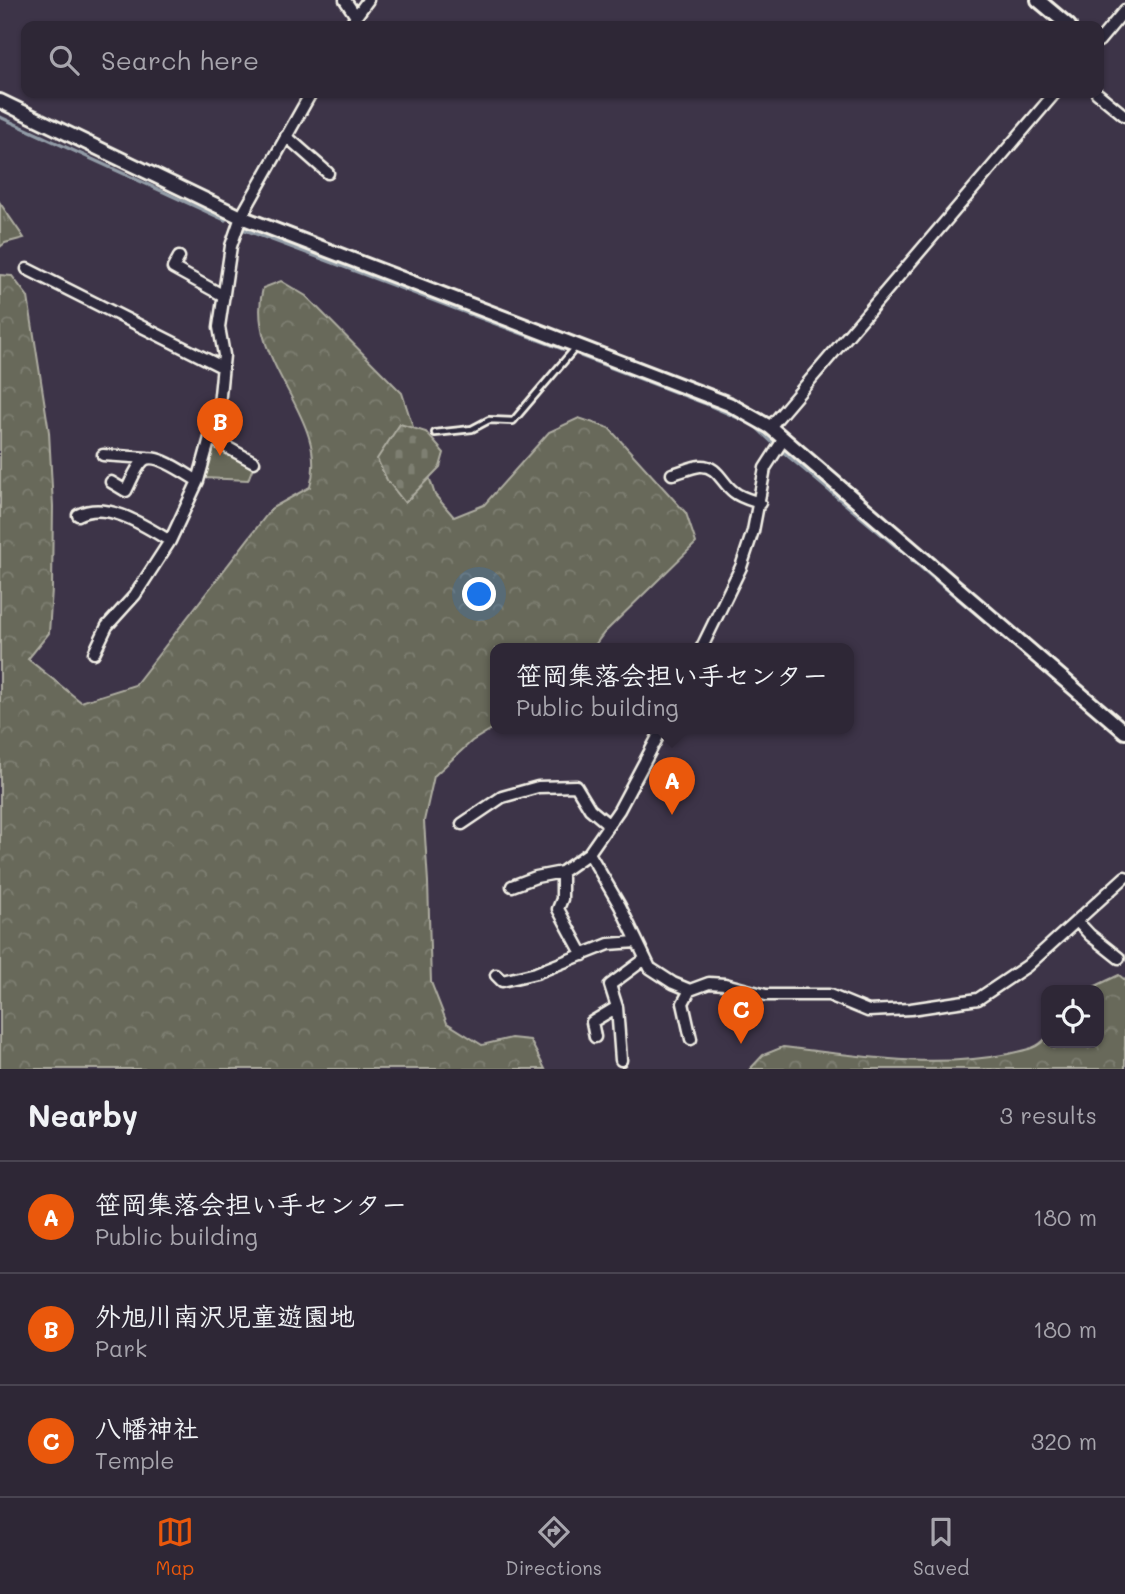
<!DOCTYPE html>
<html lang="en">
<head>
<meta charset="utf-8">
<style>
  body { margin:0; font-family:Mali,"Klee One",sans-serif; background:#3a3342; color:#f1f3f6 }
  .controls { position:absolute; right:21px; bottom:21px; display:grid; overflow:hidden; border-radius:14px; box-shadow:0 2px 5px #0004 }
  .controls button { width:63px; height:63px; display:grid; place-items:center; padding:0; border:0; border-bottom:2px solid #494451; background:#2e2736; color:#f1f3f6; font:35px sans-serif }
  .you { position:absolute; left:480px; top:595px; width:24px; height:24px; margin:-18px; border:5px solid #fff; border-radius:50%; background:#1a73e8; box-shadow:0 0 0 10px #1a73e833 }
  .badge { display:grid; place-items:center; width:46px; height:46px; border-radius:50%; background:#ea580c; color:#fff; font-size:23px; font-weight:700 }
  .pin { position:absolute; translate:-50% -58px; filter:drop-shadow(0 2px 4px #0008) }
  .pin::after { content:''; position:absolute; top:37px; width:24px; height:21px; background:inherit; clip-path:polygon(0 0,100% 0,50% 100%) }
  .popup { position:absolute; left:490px; top:643px; width:364px; height:91px; box-sizing:border-box; display:grid; place-content:center; border-radius:14px; background:#2e2736; filter:drop-shadow(0 2px 5px #0005); font-size:23px; white-space:nowrap; color:#a7a5ad }
  .popup b { font-size:26px; color:#f1f3f6 }
  .popup::after { content:''; position:absolute; left:50%; top:100%; margin-left:-14px; border:14px solid transparent; border-top-color:#2e2736 }
  .list { margin:0; padding:0; list-style:none }
  h2 { display:flex; justify-content:space-between; align-items:center; height:91px; margin:0; padding:0 28px; font-size:30px }
  h2 small { font-size:23px; font-weight:400; color:#a7a5ad }
  .list li { display:grid; grid-template-columns:46px 1fr auto; gap:21px; align-items:center; box-sizing:border-box; height:112px; padding:0 28px; border-top:2px solid #494451 }
  .list b { display:block; font-size:26px; white-space:nowrap }
  .list p { margin:0; font-size:23px; white-space:nowrap; color:#a7a5ad }
  .list em { font-size:23px; font-style:normal; color:#a7a5ad }
  .icon { flex:none; width:38px; height:38px; fill:none; stroke:currentColor; stroke-width:2; stroke-linecap:round; stroke-linejoin:round }
  .map { position:relative; flex:none; width:1125px; height:1069px; overflow:hidden }
  .search { position:absolute; background:#2e2736; box-shadow:0 2px 5px #0004; left:21px; right:21px; top:21px; height:77px; display:flex; align-items:center; gap:18px; box-sizing:border-box; padding:0 24px; border-radius:14px; color:#a7a5ad; font-size:26px }
  .sheet { height:427px; background:#2e2736 }
  nav { display:flex; justify-content:space-around; align-items:center; box-sizing:border-box; height:98px; border-top:2px solid #494451; background:#2e2736; font-size:19px; color:#a7a5ad }
  nav a { display:grid; justify-items:center; gap:4px }
  nav .on { color:#ea580c }
  .map>svg:first-child { display:block }
</style>
</head>
<body>
<div class="map">
<svg width="1125" height="1069" viewBox="0 0 1125 1069">
  <defs>
    <pattern id="grass-tufts" width="24" height="20" patternUnits="userSpaceOnUse" patternTransform="scale(1.75)"><rect width="24" height="20" fill="#68695a"/><path d="M3 7l-1-3M5 7V3M7 7l1-3M15 17l-1-3M17 17v-4M19 17l1-3" fill="none" stroke="#7e7f72"/></pattern>
    <pattern id="forest-crowns" width="20" height="18" patternUnits="userSpaceOnUse" patternTransform="scale(1.75)"><rect width="20" height="18" fill="#68695a"/><path d="M2 6a3 3 0 1 1 6 0M12 15a3 3 0 1 1 6 0" fill="none" stroke="#7e7f72"/></pattern>
    <pattern id="cemetery-stones" width="16" height="16" patternUnits="userSpaceOnUse" patternTransform="scale(1.75)"><rect width="16" height="16" fill="#68695a"/><path d="M2 7V4a2 2 0 0 1 4 0v3zM10 15v-3a2 2 0 0 1 4 0v3z" fill="#7e7f72"/></pattern>
  </defs>
  <rect width="100%" height="100%" fill="#3d3448"/>
  <filter id="ink" filterUnits="userSpaceOnUse"><feTurbulence type="fractalNoise" baseFrequency=".0143" numOctaves="2"/><feDisplacementMap in="SourceGraphic" scale="14" xChannelSelector="R" yChannelSelector="G"/><feConvolveMatrix kernelMatrix="1 2 1 2 8 2 1 2 1" color-interpolation-filters="sRGB"/></filter>
  <g filter="url(#ink)">
    <path fill="url(#grass-tufts)" stroke="#aeada1" stroke-width="2" d="M0,203L24,238L5,243L0,247Z"/>
    <path fill="url(#forest-crowns)" stroke="#aeada1" stroke-width="2" d="M0,275L12,276L28,297L49,432L53,506L52,589L49,633L28,659L81,702L135,685L272,508L310,487C331,416 243,362 263,288L281,281L306,296L402,393L435,495L454,517L484,505L549,432L579,418L609,428L686,513L696,543L604,633L592,649H495V727L472,741L434,776L424,821L428,882L431,982L447,1023L482,1045L511,1038L530,1040L545,1069H0Z
      M1119,975L1125,980V1069H750L763,1055L783,1047C857,1056 933,1069 1008,1054C1023,1050 1036,1050 1046,1038V1043H1099V990H1087Z"/>
    <path fill="url(#cemetery-stones)" stroke="#aeada1" stroke-width="2" d="M400,424L426,432L444,453L440,467L405,503L387,480L377,459Z"/>
    <path fill="#68695a" stroke="#aeada1" stroke-width="2" d="M210,444L253,467L248,480L204,478Z"/>
    <g fill="none" stroke-linecap="round" stroke-linejoin="round">
      <path stroke="#929ca7" stroke-width="3.5" d="M0,117L225,220
        M243,229L563,349
        M581,356L704,403L754,425L774,444
        M782,451L904,553
        M912,560L1052,678"/>
      <defs>
        <path id="service" d="M435,433L472,429L489,420L513,421L577,346"/>
        <path id="minor" d="M345,0L355,15
          M349,26L368,0
          M1099,41L1125,10
          M1097,93L1125,116
          M286,136L328,173
          M179,257L173,268L224,296
          M27,269L222,367
          M770,427L1055,93
          M210,438L254,462
          M103,455L147,458
          M672,474C681,472 691,467 700,466C718,465 722,484 734,492C741,498 751,500 760,503
          M111,482L126,491C131,482 135,469 143,461C154,450 187,475 198,481
          M78,515C107,500 145,526 170,541
          M701,649L741,567L753,531L765,468L783,440
          M94,653L107,626L135,595L170,541L198,481L219,405L224,355L219,327L231,246L241,217L311,93
          M662,729L619,810L589,853L620,906L650,968L673,983L690,990L709,983L725,984L766,995H829L868,1011L911,1009L978,999L1027,966L1125,877
          M462,824L502,797L538,787L576,786L590,809L608,824
          M562,872V899L558,909L583,955
          M512,886L536,877L562,872L589,853
          M1077,921L1090,935L1119,958
          M496,975L502,981L536,973L609,944L636,942
          M690,990L683,1003L691,1039
          M617,1007L621,1060
          M595,1037L592,1022L617,1007L610,985L645,959"/>
        <path id="tertiary" d="M1038,0L1069,26
          M0,101L241,217L729,404L770,427L1125,732"/>
      </defs>
      <use href="#service" stroke="#f4f1e8" stroke-width="10"/>
      <use href="#minor" stroke="#f4f1e8" stroke-width="15"/>
      <use href="#tertiary" stroke="#f4f1e8" stroke-width="18"/>
      <use href="#service" stroke="#2f2a3d" stroke-width="4.5"/>
      <use href="#minor" stroke="#2f2a3d" stroke-width="10"/>
      <use href="#tertiary" stroke="#2f2a3d" stroke-width="12"/>
    </g>
  </g>
</svg>
<div class="controls">
<button><svg class="icon" aria-label="locate" viewBox="0 0 24 24"><circle cx="12" cy="12" r="6"/><path d="M12 2v4M12 18v4M2 12h4M18 12h4"/></svg></button>
</div>
<div class="you"></div>
<div class="pin badge" style="left:672px;top:815px">A</div>
<div class="popup"><b>笹岡集落会担い手センター</b>Public building</div>
<div class="pin badge" style="left:220px;top:456px">B</div>
<div class="pin badge" style="left:741px;top:1044px">C</div>
<div class="search"><svg class="icon" aria-label="search" viewBox="0 0 24 24"><circle cx="10" cy="10" r="6"/><path d="M15 15l6 6"/></svg>Search here</div>
</div>
<section class="sheet">
<h2>Nearby<small>3 results</small></h2>
<ul class="list">
<li><span class="badge">A</span><div><b>笹岡集落会担い手センター</b><p>Public building</p></div><em>180 m</em></li>
<li><span class="badge">B</span><div><b>外旭川南沢児童遊園地</b><p>Park</p></div><em>180 m</em></li>
<li><span class="badge">C</span><div><b>八幡神社</b><p>Temple</p></div><em>320 m</em></li>
</ul>
</section>
<nav>
<a class="on"><svg class="icon" aria-label="map" viewBox="0 0 24 24"><path d="M3 6l6-2 6 2 6-2v14l-6 2-6-2-6 2zM9 4v14M15 6v14"/></svg>Map</a>
<a><svg class="icon" aria-label="directions" viewBox="0 0 24 24"><path d="M12 3l9 9-9 9-9-9zM9 14v-3h6M13 9l2 2-2 2"/></svg>Directions</a>
<a><svg class="icon" aria-label="saved" viewBox="0 0 24 24"><path d="M7 4h10v16l-5-4-5 4z"/></svg>Saved</a>
</nav>
</body>
</html>
